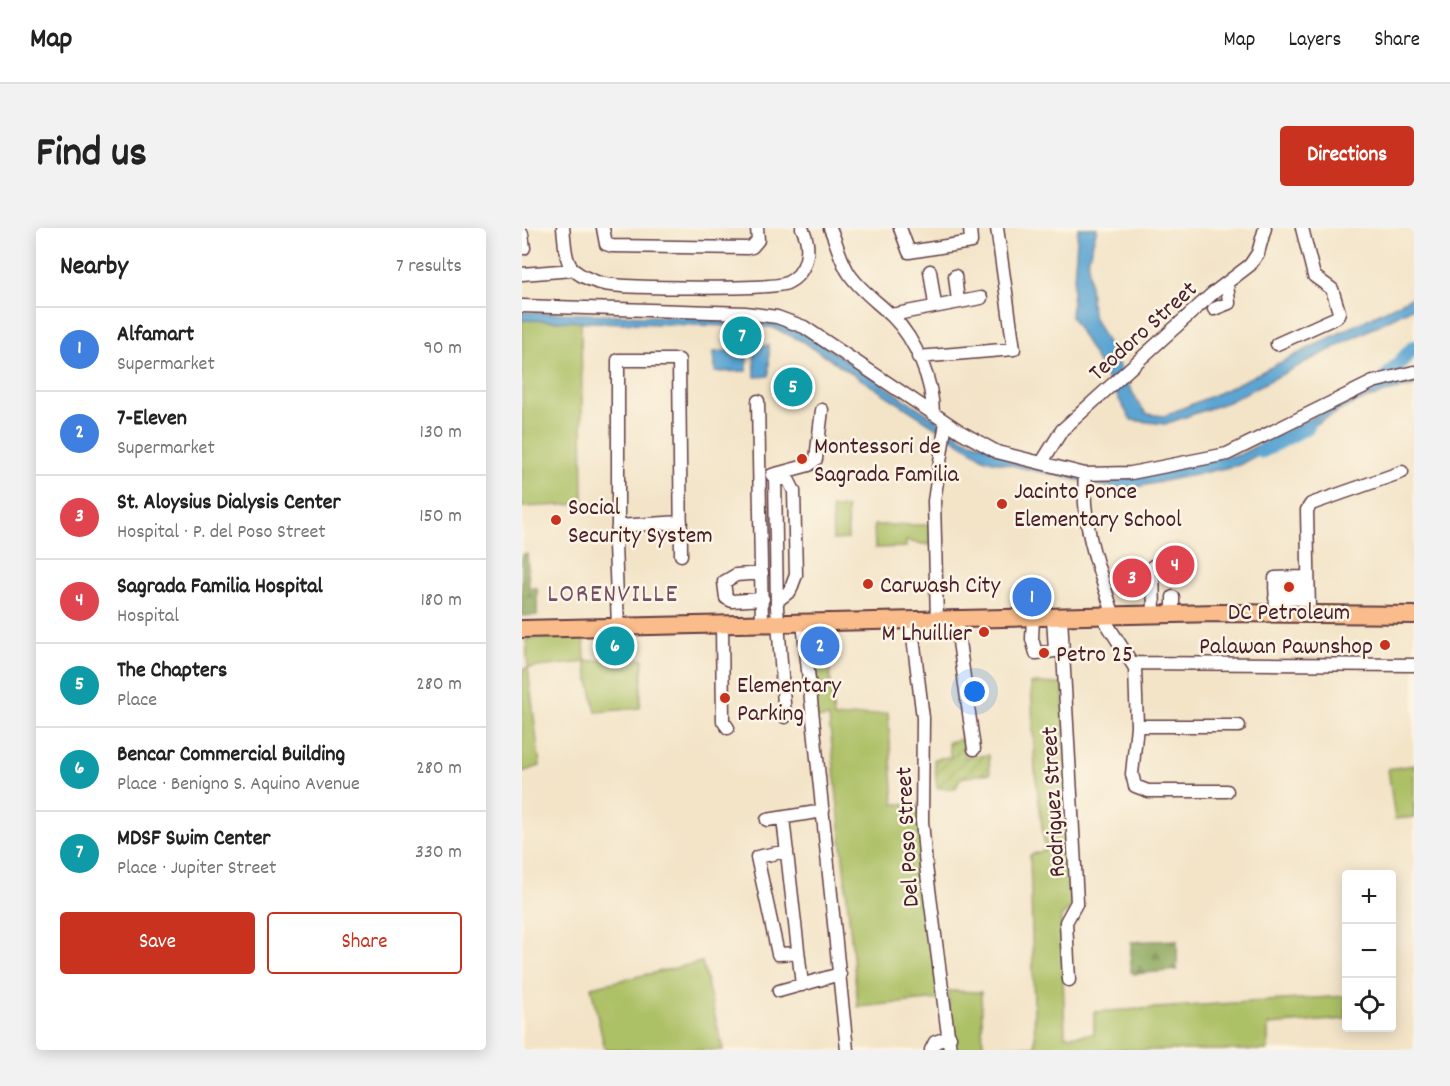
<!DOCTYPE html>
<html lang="en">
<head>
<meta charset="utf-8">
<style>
  body { margin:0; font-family:Dekko,sans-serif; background:#f2f2f2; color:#222 }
  .controls { position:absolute; right:18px; bottom:18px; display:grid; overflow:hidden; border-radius:6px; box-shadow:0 3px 15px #0003 }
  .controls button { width:54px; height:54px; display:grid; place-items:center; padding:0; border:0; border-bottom:2px solid #e0e0e0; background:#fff; color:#222; font:30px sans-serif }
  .you { position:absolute; left:453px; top:464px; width:21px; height:21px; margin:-15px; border:4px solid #fff; border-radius:50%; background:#1a73e8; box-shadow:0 0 0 9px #1a73e833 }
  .badge { display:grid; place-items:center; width:39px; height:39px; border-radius:50%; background:#c8321e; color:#fff; font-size:20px; font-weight:700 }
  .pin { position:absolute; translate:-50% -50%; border:3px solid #fff; box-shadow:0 2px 6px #0006 }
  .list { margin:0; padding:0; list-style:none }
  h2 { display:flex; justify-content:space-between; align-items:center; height:78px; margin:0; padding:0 24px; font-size:26px }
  h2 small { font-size:20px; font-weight:400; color:#767676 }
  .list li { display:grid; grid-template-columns:39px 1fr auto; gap:18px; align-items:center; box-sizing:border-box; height:84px; padding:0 24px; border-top:2px solid #e0e0e0 }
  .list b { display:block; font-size:22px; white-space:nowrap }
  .list p { margin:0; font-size:20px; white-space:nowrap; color:#767676 }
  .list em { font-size:20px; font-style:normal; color:#767676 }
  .actions { display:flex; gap:12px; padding:18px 24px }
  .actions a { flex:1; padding:14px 0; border:2px solid #c8321e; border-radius:6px; text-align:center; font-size:21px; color:#c8321e }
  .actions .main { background:#c8321e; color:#fff }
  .icon { flex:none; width:33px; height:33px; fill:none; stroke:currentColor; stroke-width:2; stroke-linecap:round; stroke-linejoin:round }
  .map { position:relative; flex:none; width:892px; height:822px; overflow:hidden; border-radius:6px }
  header { display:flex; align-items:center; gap:36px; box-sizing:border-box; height:84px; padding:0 30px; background:#fff; border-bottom:2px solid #e0e0e0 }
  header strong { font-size:28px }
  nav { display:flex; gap:33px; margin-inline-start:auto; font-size:21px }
  .intro { display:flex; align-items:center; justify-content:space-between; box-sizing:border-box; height:144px; padding:0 36px }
  h1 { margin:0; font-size:42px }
  .button { padding:15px 27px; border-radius:6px; background:#c8321e; color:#fff; font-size:21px; font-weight:700 }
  main { display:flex; gap:36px; padding:0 36px }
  aside { flex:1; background:#fff; border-radius:6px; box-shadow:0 3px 15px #0003 }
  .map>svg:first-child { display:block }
</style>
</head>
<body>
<header>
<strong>Map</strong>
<nav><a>Map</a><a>Layers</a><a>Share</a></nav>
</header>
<div class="intro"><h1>Find us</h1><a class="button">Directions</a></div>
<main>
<aside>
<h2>Nearby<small>7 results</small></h2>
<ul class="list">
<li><span class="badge" style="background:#3f7fe0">1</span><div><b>Alfamart</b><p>Supermarket</p></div><em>90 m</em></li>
<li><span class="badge" style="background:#3f7fe0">2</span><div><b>7-Eleven</b><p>Supermarket</p></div><em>130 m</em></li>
<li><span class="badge" style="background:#e0444e">3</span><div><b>St. Aloysius Dialysis Center</b><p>Hospital · P. del Poso Street</p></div><em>150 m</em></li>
<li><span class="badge" style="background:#e0444e">4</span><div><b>Sagrada Familia Hospital</b><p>Hospital</p></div><em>180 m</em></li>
<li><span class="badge" style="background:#0f9aa8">5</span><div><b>The Chapters</b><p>Place</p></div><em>280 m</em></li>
<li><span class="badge" style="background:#0f9aa8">6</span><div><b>Bencar Commercial Building</b><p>Place · Benigno S. Aquino Avenue</p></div><em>280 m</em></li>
<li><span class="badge" style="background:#0f9aa8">7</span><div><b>MDSF Swim Center</b><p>Place · Jupiter Street</p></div><em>330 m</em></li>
</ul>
<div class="actions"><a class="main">Save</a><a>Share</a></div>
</aside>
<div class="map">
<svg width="892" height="822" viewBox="0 0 892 822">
  <defs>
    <pattern id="forest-firs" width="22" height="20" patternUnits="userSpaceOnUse" patternTransform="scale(1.5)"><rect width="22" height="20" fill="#89a65a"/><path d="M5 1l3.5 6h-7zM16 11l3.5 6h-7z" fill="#72874b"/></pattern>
    <pattern id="garden-furrows" width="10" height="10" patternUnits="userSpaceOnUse" patternTransform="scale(1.5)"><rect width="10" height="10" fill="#acc065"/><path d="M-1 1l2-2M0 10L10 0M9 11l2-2" fill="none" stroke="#8e9b53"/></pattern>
  </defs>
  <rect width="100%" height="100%" fill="#fcf5e5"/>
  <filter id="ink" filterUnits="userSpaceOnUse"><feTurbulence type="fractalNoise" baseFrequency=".0167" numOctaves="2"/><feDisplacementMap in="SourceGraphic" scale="12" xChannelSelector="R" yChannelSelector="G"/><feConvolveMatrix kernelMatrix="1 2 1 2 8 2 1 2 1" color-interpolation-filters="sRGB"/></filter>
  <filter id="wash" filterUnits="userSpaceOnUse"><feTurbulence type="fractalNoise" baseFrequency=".008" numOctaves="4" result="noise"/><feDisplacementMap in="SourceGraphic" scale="24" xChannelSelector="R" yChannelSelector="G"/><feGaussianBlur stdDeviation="1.35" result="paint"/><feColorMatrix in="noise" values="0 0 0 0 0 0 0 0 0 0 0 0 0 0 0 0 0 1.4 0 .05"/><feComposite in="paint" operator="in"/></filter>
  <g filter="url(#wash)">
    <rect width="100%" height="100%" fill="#f3e4c8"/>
    <path fill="#acc065" stroke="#7b7048" stroke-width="1.5" d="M0,92L59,93L61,276L0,279Z
      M310,280H325L326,311L311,312Z
      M352,297H408V317L384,313V319L353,320Z
      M289,402H304L312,490L366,485L372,576H396L417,771L336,779L307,489L293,491Z
      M62,409L63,433L121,431L118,480L74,484L63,434L6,440L18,538L0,544V441L6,440L4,410Z
      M509,455L541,456L550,679L539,689L543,808L572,806V784L824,768V791L746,797V822H429L426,763L459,764L461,819L513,818L508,627L523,622L513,542Z
      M892,537V589L873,591L866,541Z
      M180,734L201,822H83L69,759Z"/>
    <path fill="url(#forest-firs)" stroke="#6a6242" stroke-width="1.5" d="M0,326H5L7,360H15V387L0,388Z
      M655,712V742L613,746L609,744V714Z"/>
    <path fill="url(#garden-furrows)" stroke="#7b7048" stroke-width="1.5" d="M441,511L443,529L467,527L468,545L438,550L434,561L415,560L412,531L429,529L426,514Z"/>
    <path fill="#5ba5d2" stroke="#52627e" stroke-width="1.5" d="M556,0H575L566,32L570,86L616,175L625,186L642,188L699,164L892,68V79L706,174L643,196L609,192L549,88Z
      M0,84L253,92L278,102L443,211L560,248L717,227L846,161L892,149V158L871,162L830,176L717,237L610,260L585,259L463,231L280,113L250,99L0,92Z
      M247,117V148L233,149L232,119Z
      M225,121V143L193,144L192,124Z"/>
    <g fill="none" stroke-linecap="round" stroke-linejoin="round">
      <path stroke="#5ba5d2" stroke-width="15" d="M857,157L892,119
        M740,223L785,199"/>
    </g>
  </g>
  <g filter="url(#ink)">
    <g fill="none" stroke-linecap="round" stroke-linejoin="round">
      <defs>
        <path id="minor" d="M41,0C43,13 42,35 53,43C60,49 73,54 82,56C104,60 250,62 265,55C286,45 290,19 280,0
          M81,0L84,16L90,18L225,20L230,19L236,12L235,0
          M308,0C315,15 318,33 328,47C339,63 357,75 371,89C394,112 411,154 411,186
          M378,0L387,24L449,14L448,0
          M0,6L2,20
          M408,43L413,77
          M0,46L51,42
          M433,48L436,73
          M0,78L223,85L255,89L282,99L439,204L475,224L563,246L609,245L705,226L851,154L892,144
          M692,81L707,75L705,55
          M369,87L459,70
          M755,116L815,89L817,84L810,61L792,48L780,0
          M396,129L492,121L475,0
          M236,173L240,395
          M520,234L540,202L690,66L728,37L736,25L743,0
          M563,246C559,297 576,339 592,388
          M250,247L287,237L294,231L300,182
          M253,247L255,380L263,489
          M253,247L267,253L272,263L274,347L268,363L255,373
          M96,298L159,294
          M631,338L632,387
          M240,345L214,347L202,354L204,370L210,373L241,371
          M753,360H780
          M651,369V386
          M753,370L780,371
          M754,384L753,350L781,349L780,362
          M787,385L785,282L789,276L880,244
          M580,388L613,440L615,498L610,546L613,558L626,563H705
          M539,389L555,674L544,694L547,752
          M511,390L510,411L514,425L533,423L531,389
          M415,392L412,273L424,194
          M434,392L452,521
          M389,393L401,490L400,593L404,638L428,822
          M281,394L325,822
          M200,396L201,493L206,500
          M96,399L93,316L96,298V132H157L159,327
          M610,435L892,437
          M615,498H717
          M261,590L280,757
          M245,592L301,583
          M265,623L235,629L256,726L276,725
          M257,763L318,746
          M409,822L413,814L428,809"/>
        <path id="major" d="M0,401L696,385L892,387"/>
      </defs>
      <use href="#minor" stroke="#633d43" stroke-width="15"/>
      <use href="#major" stroke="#633d43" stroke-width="20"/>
      <use href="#minor" stroke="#fff" stroke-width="12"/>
      <use href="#major" stroke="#f9bc8a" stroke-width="16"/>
    </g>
  </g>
  <g fill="#c8321e" stroke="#fcf5e5" stroke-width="2">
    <circle cx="280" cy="231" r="6"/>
    <circle cx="480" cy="276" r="6"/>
    <circle cx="34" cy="292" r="6"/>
    <circle cx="346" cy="356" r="6"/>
    <circle cx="767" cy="359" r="6"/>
    <circle cx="462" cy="404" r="6"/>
    <circle cx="863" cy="417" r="6"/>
    <circle cx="522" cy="425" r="6"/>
    <circle cx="203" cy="470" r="6"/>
  </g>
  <g text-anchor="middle" stroke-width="5" stroke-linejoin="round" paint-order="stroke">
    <g font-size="24" fill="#4a1f2b" stroke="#fcf5e5">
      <text transform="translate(620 102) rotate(-42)" y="8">Teodoro Street</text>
      <text transform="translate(530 574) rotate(-93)" y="8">Rodriguez Street</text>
      <text transform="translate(384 609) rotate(-93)" y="8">Del Poso Street</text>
    </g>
    <g font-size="24" fill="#4a1f2b" stroke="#fcf5e5" text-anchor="start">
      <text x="292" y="225">Montessori de<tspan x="292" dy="28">Sagrada Familia</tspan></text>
      <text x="492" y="270">Jacinto Ponce<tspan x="492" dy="28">Elementary School</tspan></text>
      <text x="46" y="286">Social<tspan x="46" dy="28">Security System</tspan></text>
      <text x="358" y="364">Carwash City</text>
      <text x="767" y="391" text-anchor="middle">DC Petroleum</text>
      <text x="450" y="412" text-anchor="end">M Lhuillier</text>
      <text x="851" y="425" text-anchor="end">Palawan Pawnshop</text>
      <text x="534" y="433">Petro 25</text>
      <text x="215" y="464">Elementary<tspan x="215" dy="28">Parking</tspan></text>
    </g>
    <g font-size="26" letter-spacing="1.5" fill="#724f67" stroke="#fcf5e5">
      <text x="91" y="373">LORENVILLE</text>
    </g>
  </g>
</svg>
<div class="controls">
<button>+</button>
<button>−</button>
<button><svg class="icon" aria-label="locate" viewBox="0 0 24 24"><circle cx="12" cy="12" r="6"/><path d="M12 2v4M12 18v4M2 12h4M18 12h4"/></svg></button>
</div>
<div class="you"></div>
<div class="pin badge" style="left:510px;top:369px;background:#3f7fe0">1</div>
<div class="pin badge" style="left:298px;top:418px;background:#3f7fe0">2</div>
<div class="pin badge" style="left:610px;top:350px;background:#e0444e">3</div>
<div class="pin badge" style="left:653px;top:337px;background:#e0444e">4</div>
<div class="pin badge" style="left:271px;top:159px;background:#0f9aa8">5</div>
<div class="pin badge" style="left:93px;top:418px;background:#0f9aa8">6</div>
<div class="pin badge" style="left:220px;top:108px;background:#0f9aa8">7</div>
</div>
</main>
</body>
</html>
